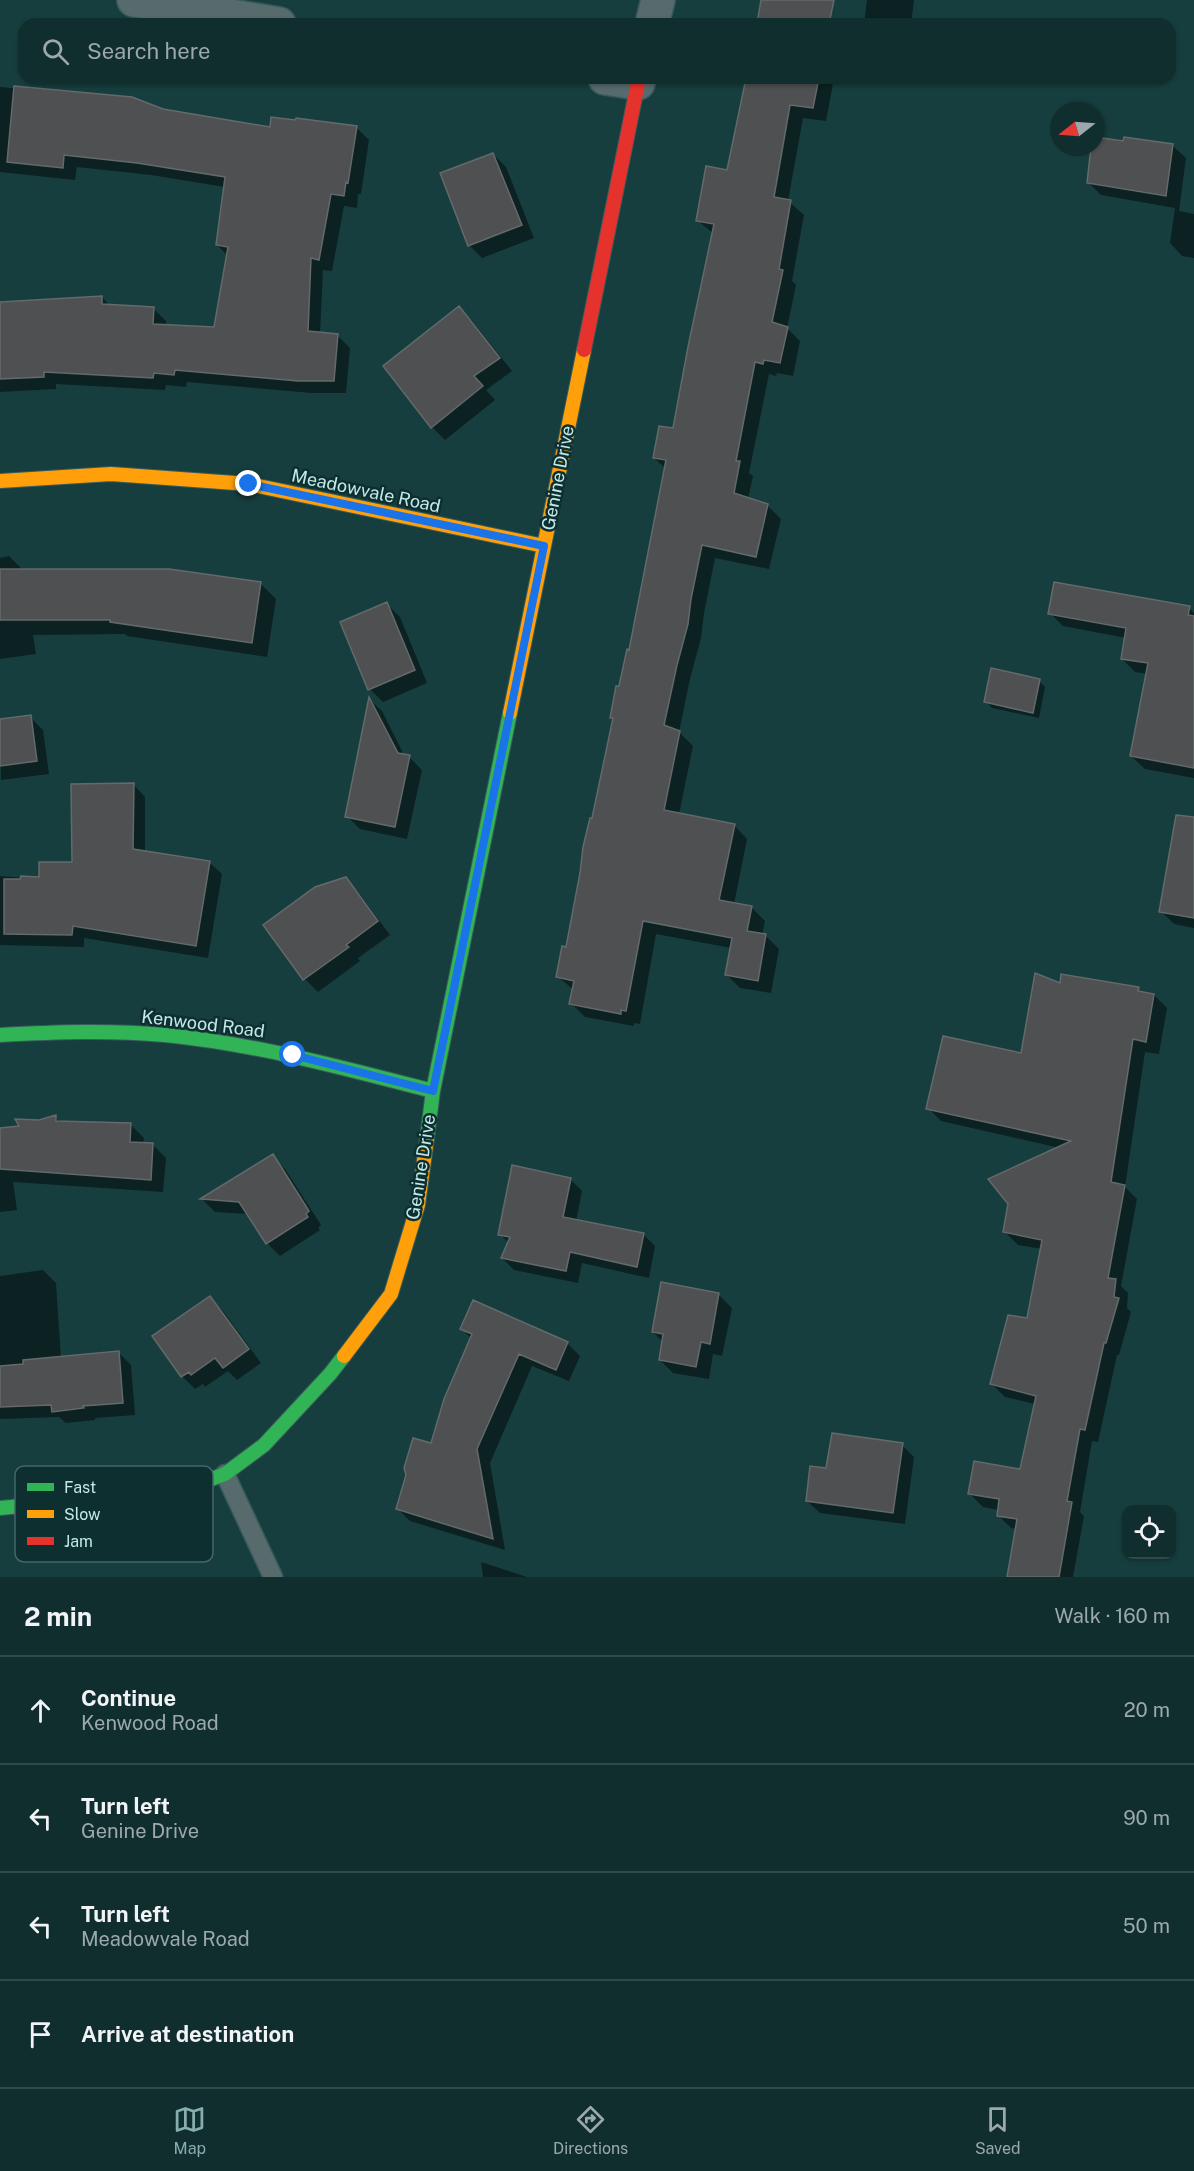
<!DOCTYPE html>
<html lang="en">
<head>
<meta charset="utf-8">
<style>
  body { margin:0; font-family:"Public Sans",sans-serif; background:#1a3636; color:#f1f3f6 }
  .controls { position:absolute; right:18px; bottom:18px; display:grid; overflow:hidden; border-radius:12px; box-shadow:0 2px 4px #0004 }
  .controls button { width:54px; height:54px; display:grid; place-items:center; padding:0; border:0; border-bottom:2px solid #304a4a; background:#112e2e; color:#f1f3f6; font:30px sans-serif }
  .compass { position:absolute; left:1050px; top:102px; width:54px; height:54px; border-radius:50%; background:#112e2e; box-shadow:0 2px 4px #0004; rotate:253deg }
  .stop { position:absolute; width:18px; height:18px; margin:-14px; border:4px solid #1a73e8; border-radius:50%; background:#fff }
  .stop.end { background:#1a73e8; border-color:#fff; box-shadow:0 2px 6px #0008 }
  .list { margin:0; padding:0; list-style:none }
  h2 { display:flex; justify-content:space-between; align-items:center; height:78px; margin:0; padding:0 24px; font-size:26px }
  h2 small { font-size:20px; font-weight:400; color:#9ca8aa }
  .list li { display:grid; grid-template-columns:39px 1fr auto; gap:18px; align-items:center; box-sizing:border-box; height:108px; padding:0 24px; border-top:2px solid #304a4a }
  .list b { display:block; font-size:22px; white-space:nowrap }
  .list p { margin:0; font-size:20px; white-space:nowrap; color:#9ca8aa }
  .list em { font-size:20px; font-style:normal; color:#9ca8aa }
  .icon { flex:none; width:33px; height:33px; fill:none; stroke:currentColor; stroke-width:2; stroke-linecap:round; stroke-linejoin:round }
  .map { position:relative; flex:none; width:1194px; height:1577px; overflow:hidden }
  .search { position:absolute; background:#112e2e; box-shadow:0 2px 4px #0004; left:18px; right:18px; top:18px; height:66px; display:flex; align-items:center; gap:15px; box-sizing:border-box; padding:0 21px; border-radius:18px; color:#9ca8aa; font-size:22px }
  .sheet { height:510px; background:#112e2e }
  nav { display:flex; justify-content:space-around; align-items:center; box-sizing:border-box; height:84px; border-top:2px solid #304a4a; background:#112e2e; font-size:16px; color:#9ca8aa }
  nav a { display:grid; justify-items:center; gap:3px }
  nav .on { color:#87adad }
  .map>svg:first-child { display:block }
</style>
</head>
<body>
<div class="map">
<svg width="1194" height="1577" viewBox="0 0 1194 1577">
  <rect width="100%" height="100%" fill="#173e3e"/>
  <path fill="#0007" d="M867,0H914L911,24H864Z
    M830,18L837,24H760Z
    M747,78H834L826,121L803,118L788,201L804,215L792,281L796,285L787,328L800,341L793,376L777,373L776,376L769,374L749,473L753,476L748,499L767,505L781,519L769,569L715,558L704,613L701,638L690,679L679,732L693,746L679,814L734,825L747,839L734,904L751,907L765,921L762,935L766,936L779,949L771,993L740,988L726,974L731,948L656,934L640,1024L634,1023V1026L585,1017L571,1003L574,990L558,977L567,948L614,720L611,717L630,652L666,469L654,458L674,430L714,234L697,220L729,172Z
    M0,87L132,99L163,111L271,128L356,127L369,140L361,194H358L357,208L344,206L332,271L323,270L320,334L337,335L350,348L346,393H312L187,382L186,387L166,385L165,390L56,384V389L0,392V303L102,297L110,306L153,308L166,321V326L215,328L228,256L217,245L225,187L151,175L77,167L75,180L0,172Z
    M1095,139L1125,143L1172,145L1186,158L1179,211L1194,214V258L1182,256L1170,243L1175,208L1101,195L1088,182Z
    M493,154L506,167L534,238L482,258L469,245Z
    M459,308L472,321L512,371L486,390L495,400L445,440L432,427Z
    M9,556L23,570L261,584L276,599L267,657L127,636L125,634L33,635L36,654L0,659V558Z
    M387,604L400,617L427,683L383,702L370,689Z
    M1189,608L1194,613V778L1145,769L1131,756L1147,674L1135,672L1122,659L1126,638L1063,626L1050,613Z
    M1039,681L1045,687L1039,718L992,708L986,701Z
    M370,700L382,711L404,755L409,757L422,770L407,839L360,829L347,816Z
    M30,717L43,730L49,774L1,780L0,721Z
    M133,784L145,797V852L209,862L222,874L208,958L84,938V947L0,945V876L40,879L73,864Z
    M1194,862V928L1174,924L1161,911Z
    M345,879L358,892L390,935L358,958L360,961L318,992L305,979L265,926Z
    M1062,985L1138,989L1142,993L1154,995L1167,1008L1159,1054L1145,1052L1125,1187L1137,1199L1121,1286L1128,1293L1127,1308L1131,1312L1119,1355H1117L1098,1442L1092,1441L1080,1512L1084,1516L1073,1577H1008L1017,1529L1011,1528L998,1515L999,1510L983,1507L970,1494L1022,1471L1035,1404L1005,1397L992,1384L1028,1320L1042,1249L1018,1245L1005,1232L1060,1148L941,1121L928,1108L1022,1055Z
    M55,1117L61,1123L131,1125L144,1138L143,1144L153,1145L166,1158L163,1192L13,1182L17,1210L0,1212V1129L3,1133Z
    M272,1156L285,1169L321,1225L318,1228L320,1230L280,1256L267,1243L248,1214L215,1212L203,1200Z
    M570,1179L582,1191L576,1221L643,1234L655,1246L649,1278L582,1263L578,1283L514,1270L502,1258L509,1243L500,1234Z
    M43,1270L56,1283L61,1358L119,1353L131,1365L135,1415L95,1418V1420L66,1423L59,1417L0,1419V1276Z
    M719,1295L732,1308L722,1356L713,1354L709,1379L673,1373L660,1360L663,1342L653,1332Z
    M210,1298L223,1311L261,1363L237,1380L228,1371L205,1387L203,1384L195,1389L182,1376L154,1336Z
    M462,1329L567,1343L580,1356L569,1381L532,1366L490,1463L505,1550L410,1521L397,1508L432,1445L472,1339Z
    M902,1445L914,1457L905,1524L820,1513L807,1501L828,1470Z
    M481,1562L527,1577H483Z"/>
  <path fill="#4e5052" stroke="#64696a" stroke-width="1.5" d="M761,0H834L829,24H757Z
    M746,78H819L813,108L790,105L774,197L791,200L779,269L783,270L772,322L788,327L780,363L764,360L763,364L755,362L736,461H740L734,493L768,504L756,557L702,545L691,599L688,624L677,665L664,725L680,731L664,810L735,824L719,900L752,906L747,931L766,934L758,981L725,975L732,938L643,921L626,1011L621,1010V1014L569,1004L574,981L556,977L562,946L566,947L580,873L583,847L590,818H592L613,718H610L616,686H619L627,649L629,650L666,460L653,458L659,426L673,428L688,347L714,224L696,221L706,166L727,170Z
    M14,86L132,97L163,109L270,127L271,117L295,120L296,118L357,126L348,183L346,182L344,196L331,194L319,260L311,258L308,331L338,334L334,381H298L175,370L174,375L154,373L153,378L44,372V377L0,379V302L102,296V304L154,307L153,324L214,327L228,247L216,245L225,177L137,163L64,155L63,168L7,162Z
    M1095,137L1123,141L1124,137L1173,144L1166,196L1087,183L1091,147H1095Z
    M493,153L522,225L468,246L440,173Z
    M459,306L500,358L474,376L483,386L431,428L383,366Z
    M0,569H169L261,582L252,643L110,622V620H0Z
    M1054,582L1190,606L1188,615L1194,616V768L1130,756L1148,663L1121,659L1126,628L1048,614Z
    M387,602L415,670L368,690L340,622Z
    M991,668L1040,679L1033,713L984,702Z
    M369,697L398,753L410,755L395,827L345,817Z
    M31,715L37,761L0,766V719Z
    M134,783L133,849L210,861L196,946L73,926L72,935L4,934V879H20L21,876L39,877V862H72L71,784Z
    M1176,815L1194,817V918L1159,912Z
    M346,877L378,921L346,945L349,947L303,980L263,925L315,887Z
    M1035,973L1060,983L1061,974L1139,987L1138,991L1154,994L1146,1042L1133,1039L1111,1182L1125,1185L1108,1278L1116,1279L1114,1297L1119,1298L1106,1343H1104L1085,1430L1080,1429L1067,1501L1072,1502L1059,1577H1007L1017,1519L997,1516L999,1499L968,1494L974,1461L1020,1469L1036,1396L990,1384L1008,1315L1027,1318L1042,1240L1003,1232L1008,1204L988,1179L1071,1141L926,1109L943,1036L1021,1053Z
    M56,1115V1121L131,1123L130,1142L153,1143L151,1180L0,1169V1128L19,1126L15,1119L39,1120Z
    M273,1154L309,1211L306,1214L308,1217L266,1244L239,1202L200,1199Z
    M512,1165L571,1178L563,1217L644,1233L637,1267L570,1252L566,1271L501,1258L510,1237L498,1235Z
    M661,1282L719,1293L710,1344L701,1342L696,1367L659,1360L663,1334L652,1332Z
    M210,1296L249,1349L223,1368L215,1358L191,1375L189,1372L181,1377L152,1336Z
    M473,1300L568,1342L556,1370L519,1354L477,1449L493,1539L396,1509L406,1475L404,1468L413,1438L431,1443L444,1399L472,1334L460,1329Z
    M119,1351L123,1403L83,1406L84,1408L52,1412L51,1405L0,1407V1366L23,1364V1360Z
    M832,1433L903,1443L893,1513L806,1501L810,1466L826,1468Z"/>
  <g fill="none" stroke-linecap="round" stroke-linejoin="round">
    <defs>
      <path id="lane" d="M225,1474L273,1577"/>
      <path id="street" d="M134,0L279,24
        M652,24L658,0
        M605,78L638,83"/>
      <path id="fast" d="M0,1035C55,1032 110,1030 165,1035C256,1044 344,1068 433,1091
        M427,1138L433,1091L510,713
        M0,1508L176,1492L225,1474L264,1445L330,1374L344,1356"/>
      <path id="slow" d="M0,481L111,474L249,484L544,546
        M510,713L584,350
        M344,1356L391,1294L418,1205L427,1138"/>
      <path id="jam" d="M584,350L639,78"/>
    </defs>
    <use href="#lane" stroke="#395a5a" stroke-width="21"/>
    <use href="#street" stroke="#395a5a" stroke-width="36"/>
    <use href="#fast" stroke="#395a5a" stroke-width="16"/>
    <use href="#slow" stroke="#395a5a" stroke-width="16"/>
    <use href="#jam" stroke="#395a5a" stroke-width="16"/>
    <use href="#lane" stroke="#576b6c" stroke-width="18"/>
    <use href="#street" stroke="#576b6c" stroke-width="33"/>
    <use href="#fast" stroke="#30b455" stroke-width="14"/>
    <use href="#slow" stroke="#ff9f0a" stroke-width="14"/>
    <use href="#jam" stroke="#e5322d" stroke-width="14"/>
  </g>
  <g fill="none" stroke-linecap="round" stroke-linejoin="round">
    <path stroke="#1a73e8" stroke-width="8" d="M249,484L544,546L433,1091L293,1055"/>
  </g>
  <g text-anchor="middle" stroke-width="5" stroke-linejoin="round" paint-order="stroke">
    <g font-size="18" fill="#c3e9e9" stroke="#0d2f30">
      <text transform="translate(558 478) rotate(-79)" y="6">Genine Drive</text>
      <text transform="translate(366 491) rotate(12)" y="6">Meadowvale Road</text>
      <text transform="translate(203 1024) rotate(7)" y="6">Kenwood Road</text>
      <text transform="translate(421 1167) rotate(-81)" y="6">Genine Drive</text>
    </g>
  </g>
  <rect x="15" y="1466" width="198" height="96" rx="9" fill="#0d2f30" stroke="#446768" stroke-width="1.5"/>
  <rect x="27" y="1483" width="27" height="8" fill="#30b455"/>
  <rect x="27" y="1510" width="27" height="8" fill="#ff9f0a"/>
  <rect x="27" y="1537" width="27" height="8" fill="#e5322d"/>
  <g font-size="16" fill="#c3e9e9">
    <text x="64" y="1493">Fast</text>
    <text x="64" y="1520">Slow</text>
    <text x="64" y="1547">Jam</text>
  </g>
</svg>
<div class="controls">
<button><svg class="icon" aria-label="locate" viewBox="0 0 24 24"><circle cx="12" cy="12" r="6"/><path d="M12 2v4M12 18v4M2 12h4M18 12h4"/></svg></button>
</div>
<svg class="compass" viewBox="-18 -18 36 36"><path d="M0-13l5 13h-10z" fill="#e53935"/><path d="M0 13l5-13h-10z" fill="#9ca8aa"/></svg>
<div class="stop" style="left:293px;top:1055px"></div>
<div class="stop end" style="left:249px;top:484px"></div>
<div class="search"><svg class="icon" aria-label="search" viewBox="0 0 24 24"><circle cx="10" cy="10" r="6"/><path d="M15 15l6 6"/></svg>Search here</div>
</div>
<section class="sheet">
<h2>2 min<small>Walk · 160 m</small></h2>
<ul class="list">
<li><svg class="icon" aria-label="ahead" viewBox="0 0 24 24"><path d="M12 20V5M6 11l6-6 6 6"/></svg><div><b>Continue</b><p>Kenwood Road</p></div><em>20 m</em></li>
<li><svg class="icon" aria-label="left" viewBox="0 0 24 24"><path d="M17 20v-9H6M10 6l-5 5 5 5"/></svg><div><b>Turn left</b><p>Genine Drive</p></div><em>90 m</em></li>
<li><svg class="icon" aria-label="left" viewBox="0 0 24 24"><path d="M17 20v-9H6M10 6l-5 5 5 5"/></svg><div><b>Turn left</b><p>Meadowvale Road</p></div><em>50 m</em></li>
<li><svg class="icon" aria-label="arrive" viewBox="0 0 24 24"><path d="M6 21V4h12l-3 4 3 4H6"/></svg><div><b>Arrive at destination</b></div></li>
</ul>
</section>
<nav>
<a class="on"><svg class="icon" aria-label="map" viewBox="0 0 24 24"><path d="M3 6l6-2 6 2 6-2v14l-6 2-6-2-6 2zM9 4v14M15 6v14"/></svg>Map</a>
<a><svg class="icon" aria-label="directions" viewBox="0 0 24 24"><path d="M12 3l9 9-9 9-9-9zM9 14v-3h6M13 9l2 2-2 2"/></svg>Directions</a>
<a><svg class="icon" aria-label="saved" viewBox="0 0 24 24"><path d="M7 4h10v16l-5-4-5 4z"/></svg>Saved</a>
</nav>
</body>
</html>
